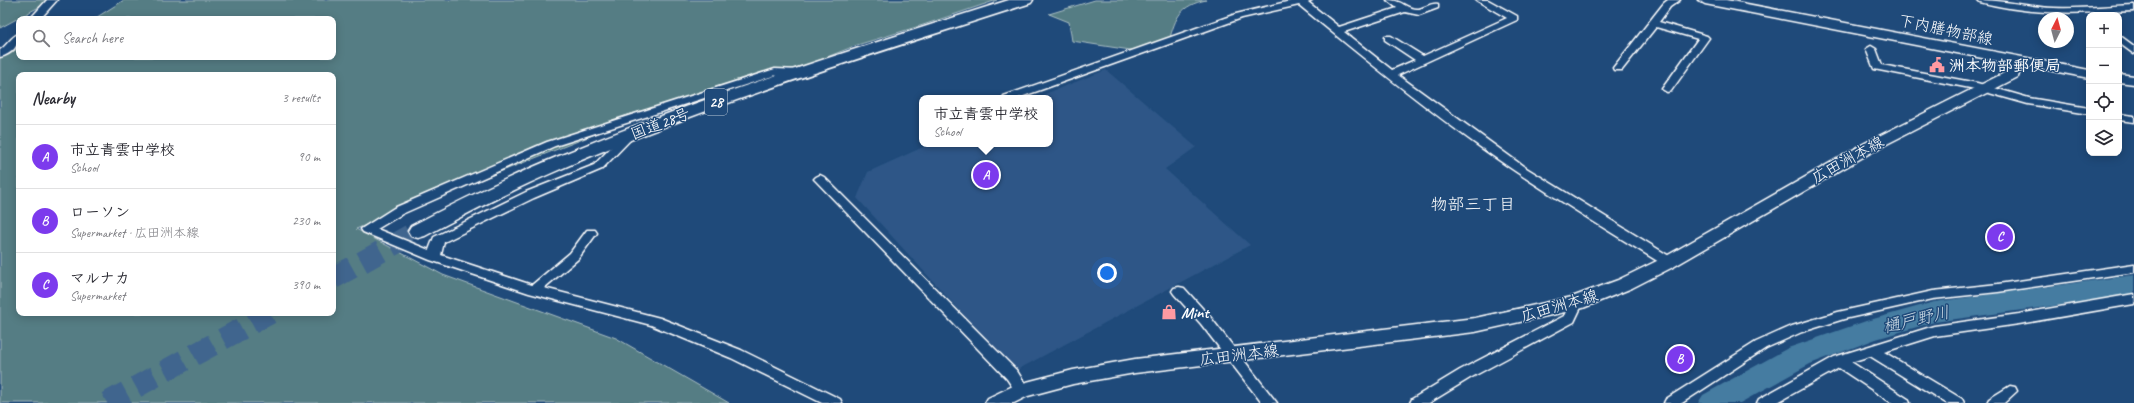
<!DOCTYPE html>
<html lang="en">
<head>
<meta charset="utf-8">
<style>
  body { margin:0; font-family:Caveat,"Klee One",sans-serif; background:#f2f2f3; color:#2b2b33 }
  .controls { position:absolute; right:12px; top:12px; display:grid; overflow:hidden; border-radius:8px; box-shadow:0 2px 10px #0003 }
  .controls button { width:36px; height:36px; display:grid; place-items:center; padding:0; border:0; border-bottom:1px solid #e1e1e2; background:#fff; color:#2b2b33; font:20px sans-serif }
  .compass { position:absolute; left:2038px; top:12px; width:36px; height:36px; border-radius:50%; background:#fff; box-shadow:0 2px 10px #0003; rotate:6deg }
  .you { position:absolute; left:1107px; top:273px; width:14px; height:14px; margin:-10px; border:3px solid #fff; border-radius:50%; background:#1a73e8; box-shadow:0 0 0 6px #1a73e833 }
  .badge { display:grid; place-items:center; width:26px; height:26px; border-radius:50%; background:#7c3aed; color:#fff; font-size:13px; font-weight:700 }
  .pin { position:absolute; translate:-50% -50%; border:2px solid #fff; box-shadow:0 1px 4px #0006 }
  .popup { position:absolute; left:919px; top:95px; width:134px; height:52px; box-sizing:border-box; display:grid; place-content:center; border-radius:8px; background:#fff; filter:drop-shadow(0 1px 3px #0005); font-size:13px; white-space:nowrap; color:#7c7c81 }
  .popup b { font-size:15px; color:#2b2b33 }
  .popup::after { content:''; position:absolute; left:50%; top:100%; margin-left:-8px; border:8px solid transparent; border-top-color:#fff }
  .list { margin:0; padding:0; list-style:none }
  h2 { display:flex; justify-content:space-between; align-items:center; height:52px; margin:0; padding:0 16px; font-size:17px }
  h2 small { font-size:13px; font-weight:400; color:#7c7c81 }
  .list li { display:grid; grid-template-columns:26px 1fr auto; gap:12px; align-items:center; box-sizing:border-box; height:64px; padding:0 16px; border-top:1px solid #e1e1e2 }
  .list b { display:block; font-size:15px; white-space:nowrap }
  .list p { margin:0; font-size:13px; white-space:nowrap; color:#7c7c81 }
  .list em { font-size:13px; font-style:normal; color:#7c7c81 }
  .icon { flex:none; width:22px; height:22px; fill:none; stroke:currentColor; stroke-width:2; stroke-linecap:round; stroke-linejoin:round }
  .map { position:relative; flex:none; width:2134px; height:403px; overflow:hidden }
  .search { position:absolute; background:#fff; box-shadow:0 2px 10px #0003; left:16px; top:16px; width:320px; height:44px; display:flex; align-items:center; gap:10px; box-sizing:border-box; padding:0 14px; border-radius:8px; color:#7c7c81; font-size:15px }
  .panel { position:absolute; background:#fff; box-shadow:0 2px 10px #0003; left:16px; top:72px; width:320px; height:244px; border-radius:8px }
  .map>svg:first-child { display:block }
</style>
</head>
<body>
<div class="map">
<svg width="2134" height="403" viewBox="0 0 2134 403">
  <rect width="100%" height="100%" fill="#1f4a7a"/>
  <filter id="ink" filterUnits="userSpaceOnUse"><feTurbulence type="fractalNoise" baseFrequency=".025" numOctaves="2"/><feDisplacementMap in="SourceGraphic" scale="8" xChannelSelector="R" yChannelSelector="G"/><feConvolveMatrix kernelMatrix="1 2 1 2 8 2 1 2 1" color-interpolation-filters="sRGB"/></filter>
  <g filter="url(#ink)">
    <path fill="#2e5787" d="M1106,70L1196,147L1165,169L1250,245L1015,371L857,198L868,172L930,144H1050V98H1035Z"/>
    <path fill="#547d84" stroke="#aabec2" fill-rule="evenodd" d="M0,0H52L0,28Z
      M124,0H997L923,25L857,45L827,57L808,69L766,84L631,120L356,229L443,275L616,338L729,403H0V55L19,49V57H333V19H94ZM19,75H333V313H19Z
      M1095,0H1206C1180,6 1176,16 1169,41L1137,51L1072,41L1069,22L1049,14Z"/>
    <g fill="none" stroke-linecap="round" stroke-linejoin="round">
      <path fill="#457ca1" fill-rule="evenodd" d="M2134,275V295L1934,322L1876,339L1810,364L1740,403H1698L1703,395L1788,348L1866,321L1934,302Z"/>
      <path stroke="#41658e" stroke-width="22" stroke-dasharray="22 11" stroke-linecap="butt" d="M333,278L418,231
        M107,403L270,313"/>
      <defs>
        <path id="minor" d="M47,0H57L40,19H30Z
          M1295,0H1312L1308,2L1339,27L1397,8L1387,0C1403,0 1404,8 1417,9C1424,9 1431,2 1438,4V8L1419,15L1405,12L1344,32L1392,70L1415,60L1385,40V36H1391L1423,56L1507,18L1476,0H1488L1517,16V20L1398,75L1523,166L1674,259L1675,262L1674,265H1664C1607,230 1549,195 1493,156C1426,109 1362,57 1299,5L1242,18L1018,98H1003L1004,96L1236,14Z
          M1668,0H1680L1670,7L1659,22L1707,36L1709,38L1671,91L1667,92L1662,89L1698,39L1656,27L1622,70H1614L1613,68L1664,3Z
          M1978,0C2004,0 2029,7 2054,8C2080,9 2108,6 2134,5V11C2078,13 2035,16 1980,2Z
          M19,34C19,46 12,54 0,57V50C7,46 11,36 19,34Z
          M2119,35L2134,46V54L2119,43Z
          M1871,46L1876,49L1882,65L1977,83L2029,98L2089,108V114L2028,104L1975,89L1874,69L1866,49Z
          M775,69L800,70L805,73L800,76L776,75L555,146L402,214L377,229L429,250L434,237L526,192L594,165L627,131H635L637,133L635,135L602,169L534,198L444,242L441,255L532,285L570,253L587,230H595L597,233L578,259L544,288L660,318L741,350L840,399L842,403H822L731,358L651,325L529,293L430,260L363,232L361,229L394,208L547,142Z
          M2119,114L2134,116V122L2119,120Z
          M820,175L824,177L1017,371L1029,390L1027,394C1016,397 1013,387 1007,379L816,181L814,179L816,177Z
          M2134,264V272L1998,292L1933,299L1844,319L1802,332L1766,348L1682,403H1664L1666,399L1756,342L1792,326L1838,312L1933,291L1998,284Z
          M1179,287L1184,288L1211,318L1277,403H1262L1201,324L1174,294L1172,291L1174,288Z
          M2134,294V304L2019,324L1935,336L1884,352L1962,399L1964,403H1946L1870,356L1851,362L1908,399L1910,403H1892L1839,368L1776,403H1757L1759,399L1834,357L1934,326L2019,314Z
          M1576,298L1581,300L1583,303L1574,322L1470,378L1429,403H1410L1412,399L1460,370L1564,316L1571,300Z
          M2010,386L2015,387L2017,391L2004,403H1987L1989,399Z"/>
        <path id="secondary" d="M1698,0H1726L2089,70V78L2022,65L2018,77L1877,149L1675,266L1632,288L1583,308L1475,332L1135,373L1073,384L1028,396L1014,403H985L988,398L1015,385L1073,370L1135,359L1475,318L1572,297L1618,280L1663,258L1865,143L2006,72L2008,63L1705,4Z
          M2119,74L2134,76V84L2119,82Z"/>
        <path id="trunk" d="M1009,0H1033L1031,3C870,55 708,104 554,172C510,191 468,213 425,236L418,238L411,236L408,231L411,226C459,201 508,177 559,156C706,95 858,48 1009,0Z"/>
      </defs>
      <use href="#minor" stroke="#fff" stroke-width="3"/>
      <use href="#secondary" stroke="#fff" stroke-width="3"/>
      <use href="#trunk" stroke="#fff" stroke-width="3"/>
      <use href="#minor" fill="#1f4a7a" fill-rule="evenodd"/>
      <use href="#secondary" fill="#1f4a7a" fill-rule="evenodd"/>
      <use href="#trunk" fill="#1f4a7a" fill-rule="evenodd"/>
    </g>
  </g>
  <defs>
    <symbol id="civic-bare" viewBox="-9 -9 18 18"><path d="M-.6-6.5H3V-4.5H.6V-3L4-1V1h2V6H-6V1h2V-1L-.6-3ZM-1.2 2.5V6h2.4V2.5Z" fill="#ff9aa2" stroke="#1f4a7a" stroke-width="2.5" paint-order="stroke"/></symbol>
    <symbol id="shop-bare" viewBox="-9 -9 18 18"><path d="M-5-2.5h2.3a2.7 3.5 0 0 1 5.4 0H5L5.5 6h-11ZM-1.5-2.5h3a1.5 2.3 0 0 0-3 0Z" fill="#ff9aa2" stroke="#1f4a7a" stroke-width="2.5" paint-order="stroke"/></symbol>
  </defs>
  <g fill-rule="evenodd">
    <use href="#civic-bare" x="1926" y="54" width="22" height="22"/>
    <use href="#shop-bare" x="1158" y="301" width="22" height="22"/>
  </g>
  <g text-anchor="middle" stroke-width="3" stroke-linejoin="round" paint-order="stroke">
    <rect fill="#1f4a7a" stroke="#bcc9d7" stroke-width="1" x="705" y="89" width="22" height="26" rx="3"/>
    <g font-size="15" font-weight="bold" fill="#fff">
      <text x="716" y="107">28</text>
    </g>
    <g font-size="16" fill="#fff" stroke="#1f4a7a">
      <text transform="translate(1946 29) rotate(12)" y="6">下内膳物部線</text>
      <text transform="translate(660 123) rotate(-21)" y="6">国道28号</text>
      <text transform="translate(1847 159) rotate(-29)" y="6">広田洲本線</text>
      <text transform="translate(1559 305) rotate(-16)" y="6">広田洲本線</text>
      <text transform="translate(1239 354) rotate(-7)" y="6">広田洲本線</text>
    </g>
    <g font-size="16" font-weight="bold" fill="#fff" stroke="#1f4a7a" text-anchor="start">
      <text x="1949" y="71">洲本物部郵便局</text>
      <text x="1181" y="318">Mint</text>
    </g>
    <g font-size="17" fill="#fff" stroke="#1f4a7a">
      <text x="1473" y="210">物部三丁目</text>
    </g>
    <g font-size="17" font-style="italic" fill="#d0dee8" stroke="#1f4a7a">
      <text transform="translate(1916 319) rotate(-13)" y="6">樋戸野川</text>
    </g>
  </g>
</svg>
<div class="controls">
<button>+</button>
<button>−</button>
<button><svg class="icon" aria-label="locate" viewBox="0 0 24 24"><circle cx="12" cy="12" r="6"/><path d="M12 2v4M12 18v4M2 12h4M18 12h4"/></svg></button>
<button><svg class="icon" aria-label="layers" viewBox="0 0 24 24"><path d="M12 4l9 5-9 5-9-5zM3 14l9 5 9-5"/></svg></button>
</div>
<svg class="compass" viewBox="-18 -18 36 36"><path d="M0-13l5 13h-10z" fill="#e53935"/><path d="M0 13l5-13h-10z" fill="#7c7c81"/></svg>
<div class="you"></div>
<div class="pin badge" style="left:986px;top:175px">A</div>
<div class="popup"><b>市立青雲中学校</b>School</div>
<div class="pin badge" style="left:1680px;top:359px">B</div>
<div class="pin badge" style="left:2000px;top:237px">C</div>
<div class="search"><svg class="icon" aria-label="search" viewBox="0 0 24 24"><circle cx="10" cy="10" r="6"/><path d="M15 15l6 6"/></svg>Search here</div>
<section class="panel">
<h2>Nearby<small>3 results</small></h2>
<ul class="list">
<li><span class="badge">A</span><div><b>市立青雲中学校</b><p>School</p></div><em>90 m</em></li>
<li><span class="badge">B</span><div><b>ローソン</b><p>Supermarket · 広田洲本線</p></div><em>230 m</em></li>
<li><span class="badge">C</span><div><b>マルナカ</b><p>Supermarket</p></div><em>390 m</em></li>
</ul>
</section>
</div>
</body>
</html>
